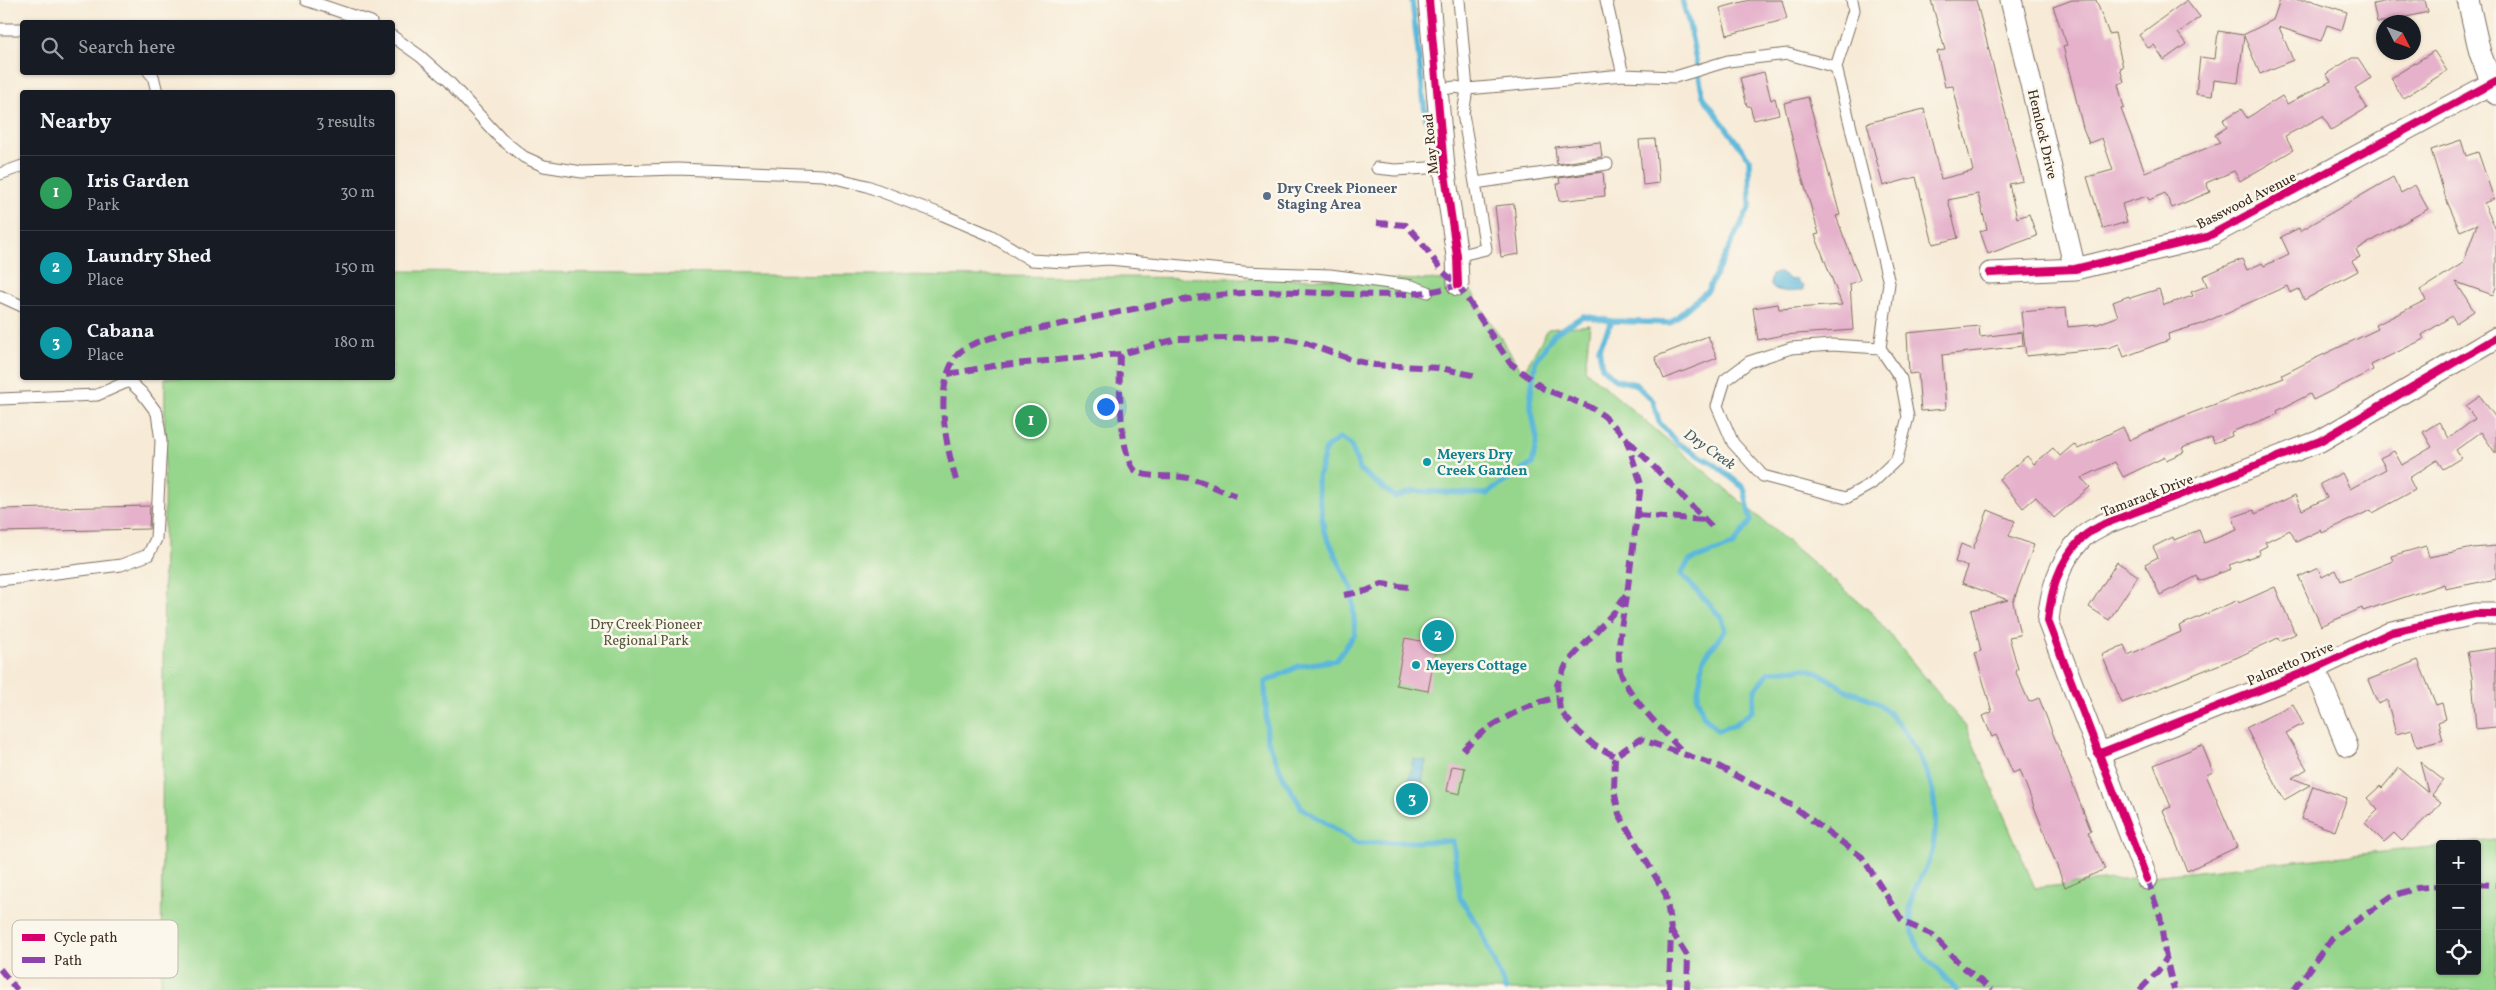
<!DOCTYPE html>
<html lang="en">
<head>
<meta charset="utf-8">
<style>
  body { margin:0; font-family:Vollkorn,serif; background:#242831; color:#f1f3f6 }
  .controls { position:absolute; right:15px; bottom:15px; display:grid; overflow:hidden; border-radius:5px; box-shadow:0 1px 4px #0004 }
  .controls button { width:45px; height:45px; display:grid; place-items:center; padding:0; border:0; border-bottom:1px solid #363941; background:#171b24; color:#f1f3f6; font:25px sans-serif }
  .compass { position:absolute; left:2376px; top:15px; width:45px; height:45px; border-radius:50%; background:#171b24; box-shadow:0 1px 4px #0004; rotate:132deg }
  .you { position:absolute; left:1105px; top:406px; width:18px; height:18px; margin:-12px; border:4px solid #fff; border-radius:50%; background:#1a73e8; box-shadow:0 0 0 8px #1a73e833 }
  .badge { display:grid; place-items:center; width:32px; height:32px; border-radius:50%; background:#c8321e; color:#fff; font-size:16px; font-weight:700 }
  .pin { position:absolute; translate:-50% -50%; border:2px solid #fff; box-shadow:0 1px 5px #0006 }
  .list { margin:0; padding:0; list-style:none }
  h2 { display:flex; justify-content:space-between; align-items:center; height:65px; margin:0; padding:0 20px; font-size:21px }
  h2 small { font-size:16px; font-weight:400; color:#9ea1a6 }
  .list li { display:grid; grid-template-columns:32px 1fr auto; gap:15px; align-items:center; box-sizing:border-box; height:75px; padding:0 20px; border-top:1px solid #363941 }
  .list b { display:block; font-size:19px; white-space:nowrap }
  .list p { margin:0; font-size:16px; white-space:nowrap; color:#9ea1a6 }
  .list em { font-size:16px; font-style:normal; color:#9ea1a6 }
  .icon { flex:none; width:28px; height:28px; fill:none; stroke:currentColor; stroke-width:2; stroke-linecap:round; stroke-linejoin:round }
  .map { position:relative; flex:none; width:2496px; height:990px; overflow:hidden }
  .search { position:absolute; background:#171b24; box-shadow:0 1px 4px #0004; left:20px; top:20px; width:375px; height:55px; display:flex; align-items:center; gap:12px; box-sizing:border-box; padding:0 18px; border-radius:5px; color:#9ea1a6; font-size:19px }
  .panel { position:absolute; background:#171b24; box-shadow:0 1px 4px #0004; left:20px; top:90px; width:375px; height:290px; border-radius:5px }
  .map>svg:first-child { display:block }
</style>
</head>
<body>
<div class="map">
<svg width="2496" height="990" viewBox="0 0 2496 990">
  <rect width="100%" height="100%" fill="#fbf7ec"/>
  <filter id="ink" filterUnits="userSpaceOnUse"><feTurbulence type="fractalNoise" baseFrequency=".02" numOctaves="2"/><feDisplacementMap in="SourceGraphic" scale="10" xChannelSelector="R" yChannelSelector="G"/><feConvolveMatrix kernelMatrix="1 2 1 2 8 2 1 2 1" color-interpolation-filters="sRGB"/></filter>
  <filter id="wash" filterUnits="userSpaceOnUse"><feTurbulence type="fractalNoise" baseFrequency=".0096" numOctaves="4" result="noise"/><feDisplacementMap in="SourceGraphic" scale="20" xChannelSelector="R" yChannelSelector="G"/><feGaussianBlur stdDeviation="1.12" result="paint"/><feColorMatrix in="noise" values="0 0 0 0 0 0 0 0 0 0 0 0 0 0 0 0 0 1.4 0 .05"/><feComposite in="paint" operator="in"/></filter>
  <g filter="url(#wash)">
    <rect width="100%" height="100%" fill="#f7ebd7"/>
    <path fill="#96d68c" stroke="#688055" d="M393,271L1464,280L1523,373L1548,329L1590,325L1585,370L1872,613L1966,727L2035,888L2440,846V971H2477V844H2459L2496,840V990H161L165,378H392Z"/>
    <path fill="#5cb8da" stroke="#4c717c" d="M1780,272L1791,280L1797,279L1799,283L1803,285V290C1791,293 1764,294 1772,275Z
      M1413,759L1426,761L1421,788L1408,785Z"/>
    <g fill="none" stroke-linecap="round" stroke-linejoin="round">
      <path stroke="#5cb8da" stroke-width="5.5" d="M1412,0L1426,120
        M1612,321L1599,348L1602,367L1616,380L1635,384L1653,401L1659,422L1677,443L1714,464L1744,488L1751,521L1733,545L1689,561L1681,574L1722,618L1725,631L1704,658L1697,697L1703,715L1717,730L1734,725L1752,711L1755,690L1769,672C1781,671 1795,668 1807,669C1819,671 1834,683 1844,689C1854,694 1867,696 1876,702C1900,718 1928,765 1933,794C1936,811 1936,830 1933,847C1930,870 1910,887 1910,910C1911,955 1932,960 1956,990
        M1506,990L1481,930L1460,898L1453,841L1357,843L1302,808L1284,779L1267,739L1265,682L1299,666L1336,660L1355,634L1352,589L1324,531L1317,482L1326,448L1340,438L1351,445L1360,470L1395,497L1414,491L1486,494L1532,464L1537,439L1530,402L1535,362L1554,334L1583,316L1612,321L1670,323L1708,290L1750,206L1749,159L1703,96L1689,24L1682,0"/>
    </g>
    <g id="blocks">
      <path fill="#e5b1cb" d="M1750,0H1782L1787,19L1727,35L1720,8Z
        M1931,0H1976L2023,181L2009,184L2017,218L2029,214L2037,236L1988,254L1980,231L1987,229L1978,194L1948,200L1958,238L1933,244L1916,177L1883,186L1867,123L1924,109L1941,179L1973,171L1953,86L1945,87L1937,51L1945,50Z
        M2072,0H2096L2109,34L2115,33L2123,67L2120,68L2124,82L2118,84L2124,108L2121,109L2145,172L2220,143L2215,135L2227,127L2223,120L2241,109L2247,118L2282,96L2287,104L2331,81L2326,74L2352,58H2358L2371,78L2355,88L2367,108L2331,130L2323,116L2285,136L2293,150L2278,159L2240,181L2234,171L2206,183L2210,192L2172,208L2165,193L2149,200L2147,196L2122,204L2127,222L2103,229L2087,177L2113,170L2102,138L2089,143L2083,128L2063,46L2067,45L2053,7Z
        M2187,0L2200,17L2178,33L2186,44L2164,60L2154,45L2148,48L2139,35Z
        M2280,0H2310L2347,12L2342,30L2327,25L2321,41L2279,27L2293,60L2260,74L2244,36L2238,83L2214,80L2212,96L2196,94L2200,57L2215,59L2218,31L2243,35L2273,20Z
        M2393,0H2425L2428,12L2402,18L2403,22H2377L2373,4Z
        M2434,51L2447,71L2403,98L2391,78Z
        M1764,72L1771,100L1775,98L1779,114L1754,120L1750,106H1747L1740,78Z
        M1808,97L1840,215L1836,216L1860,280L1850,284L1853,330L1783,335L1758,340L1753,308L1778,304L1779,309L1842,305L1815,235L1819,234L1799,167L1784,103Z
        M1655,139L1659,183L1643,185L1639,140Z
        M2461,140L2466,156L2478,152L2494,199L2484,203L2496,230V287L2493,295L2456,282L2474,311L2456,323L2452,316L2422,335L2424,339L2371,365L2373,370L2313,400L2310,394L2277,411L2278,414L2231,432L2232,436L2214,443L2212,437L2182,448L2184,452L2166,460L2165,457L2123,477L2115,462L2081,478L2090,487L2054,518L2036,497L2023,508L1999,479L2027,456L2034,464L2053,448L2060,456L2074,444L2078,449L2123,427L2129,440L2184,416L2284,378L2282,375L2314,359L2378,329L2376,325L2426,300L2420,290L2463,263L2477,224L2460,231L2446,199L2431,150Z
        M1600,142L1602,157L1557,164L1555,147Z
        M1603,172L1605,196L1559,201L1557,184H1560L1559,178Z
        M2393,177L2401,193L2415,185L2428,209L2356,250L2360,257L2352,261L2358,271L2304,300L2299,289L2290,293L2287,286L2201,324L2168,334L2169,340L2124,357L2119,344L2108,348L2026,356L2021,312L2066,308L2068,327L2098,324L2118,316L2113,302L2129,296L2130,298L2159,289L2164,305L2193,296L2191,292L2207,286L2203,276L2242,259L2247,270L2262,263L2264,266L2289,254L2281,237L2299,228L2300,231Z
        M1514,204L1519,254L1501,257L1495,206Z
        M1979,326L1980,337L2022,332L2023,346L1942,355L1946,409L1921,411L1918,373L1909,374L1907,333Z
        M1708,336L1717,358L1664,379L1655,357Z
        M2480,396L2496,418V454L2481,432L2456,450L2461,458L2443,469L2437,460L2409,478L2415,490L2373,513L2371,510L2322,533L2321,530L2296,542L2290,530L2265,542L2267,546L2259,550L2260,554L2229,565L2231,569L2199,581L2197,576L2160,595L2145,564L2158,557L2153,547L2173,537L2174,540L2199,530L2204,543L2237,530L2233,517L2254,510L2255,514L2295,495L2302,510L2327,498L2320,484L2342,473L2350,489L2386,469L2380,458L2394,451L2402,465L2432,447L2423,432L2439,422L2449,438L2475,419L2466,406Z
        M150,506L149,529L0,532V509Z
        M1988,510L2015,521L2009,536L2034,545L2013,602L2020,635L2009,637L2018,669L2015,670L2029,702L2039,698L2091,831L2088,832L2105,869L2065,887L2020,770L2013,773L1996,735L1992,737L1983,716L1992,712L1975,653L1981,651L1971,610L2008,600L1962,583L1968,567L1955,562L1961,544L1973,549Z
        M2426,546L2429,557L2473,548L2496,546V579L2445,589L2444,584L2363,611L2362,608L2321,626L2299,577L2318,568L2322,577L2336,570L2341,581L2393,561L2391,556Z
        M2117,562L2138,576L2109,620L2089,607Z
        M2275,587L2295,634L2280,641L2278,638L2238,657L2122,703L2102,655L2124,645L2128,655L2181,632L2179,626L2238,600L2239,603Z
        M1405,638L1437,644L1428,691L1396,685Z
        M2496,648V727L2476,729L2472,677L2467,652Z
        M2418,660L2436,705L2442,703L2446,719L2438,722L2443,740L2417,747L2412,730L2396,734L2387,700L2378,704L2368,680Z
        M2293,704L2303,724L2286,733L2307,769L2292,778L2310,785L2284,800L2246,728Z
        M2202,745L2213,772L2206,775L2237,847L2187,871L2163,810L2171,807L2154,765Z
        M2420,762L2443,780L2432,795L2441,802L2430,816L2429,815L2402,841L2394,833L2384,842L2365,823L2378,810L2367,798L2380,786L2382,788L2399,768L2428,792Z
        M1452,766L1465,768L1460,794L1447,791Z
        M2313,786L2347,798L2335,831L2301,819Z"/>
    </g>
  </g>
  <g filter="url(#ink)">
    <use href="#blocks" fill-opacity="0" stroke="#7d6e5f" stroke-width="1"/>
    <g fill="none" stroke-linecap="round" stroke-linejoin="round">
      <defs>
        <path id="service" d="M306,0L371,22
          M1459,0L1467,89L1623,75L1675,77L1728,61L1788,54L1836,67L1854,10L1852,0
          M1606,0L1623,75
          M0,29H22
          M392,36L420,56L448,81L500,138L524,157L544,166L582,172L677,169L823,175L867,186L943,215L990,235L1031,260L1066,262L1109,259L1244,272L1330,275L1412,286L1428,292
          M1836,67L1889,283L1880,348L1832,345L1791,348L1749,362L1725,380L1717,406L1733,443L1763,476L1846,498L1871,484L1897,459L1908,417L1901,379L1880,348
          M149,72L153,76L157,92
          M1438,90L1455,87L1467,89L1463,114L1475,183L1607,164
          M1377,168L1395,170L1444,167
          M0,174L22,166
          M1457,256L1486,249L1475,183
          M0,296L22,306
          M0,399L97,395L129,381L128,378
          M0,580L121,565L148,555L156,539L161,441L157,413L142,393L129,381"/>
        <path id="minor" d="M1429,0L1444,167L1457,256L1458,285
          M2011,0L2075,269
          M2468,0L2480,53L2496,94
          M1990,273L2075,269L2207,237L2496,81
          M2315,668L2347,746
          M2098,754L2315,668L2392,632L2475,614H2496
          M2147,879L2048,621C2051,590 2059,562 2081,539C2087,532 2097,528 2104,524L2320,441L2496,338"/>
      </defs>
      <use href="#service" stroke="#7d6e5f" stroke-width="13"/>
      <use href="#minor" stroke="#7d6e5f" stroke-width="23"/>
      <use href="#service" stroke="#fff" stroke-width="11"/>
      <use href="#minor" stroke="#fff" stroke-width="21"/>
      <path stroke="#8e44ad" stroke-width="6" stroke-dasharray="12 6" stroke-linecap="butt" d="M1377,223L1406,225L1419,239L1442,271L1458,285L1510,363L1544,389L1590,407L1604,416L1626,438L1641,484L1627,594L1615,611L1567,663L1557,685L1560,711L1579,732L1595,746L1615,756
        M1120,354C1119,375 1119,462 1137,472C1149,478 1169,475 1182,477C1200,479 1219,490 1236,496
        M948,374L993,366L1120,354L1177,339L1276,337L1303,342L1353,360L1375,365L1441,368L1476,376
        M1628,440L1715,530
        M956,480C946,445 933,387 957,355C970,338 1021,332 1042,328C1114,314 1185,295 1258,292C1321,289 1399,304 1458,285
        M1637,515L1706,520
        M1344,595L1366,591L1382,584L1408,587
        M1626,596C1623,619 1616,647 1620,670C1625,694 1667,735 1684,753
        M1463,750C1486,725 1525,705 1558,697
        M2147,879L2160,916L2165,953L2174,990
        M2477,884L2496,885
        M1671,930L1688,957L1687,990
        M0,969L17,990
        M1669,990L1671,930L1666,895L1619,814L1614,790L1615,756L1640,739L1718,766L1791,805L1862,857L1903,922L1931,934L1963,967L1992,990
        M2140,990L2158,971L2166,959
        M2294,990L2332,938L2392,896L2417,888L2440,886"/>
      <defs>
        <path id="cycleway" d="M1429,0L1444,167L1457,256L1458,285
          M1990,273L2075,269L2207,237L2496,81
          M2098,754L2315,668L2392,632L2475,614H2496
          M2147,879L2048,621C2051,590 2059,562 2081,539C2087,532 2097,528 2104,524L2320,441L2496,338"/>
      </defs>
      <use href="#cycleway" stroke="#fbf7ec" stroke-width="11"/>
      <use href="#cycleway" stroke="#d6006c" stroke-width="8"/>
    </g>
  </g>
  <circle fill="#5c6f8a" stroke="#fbf7ec" stroke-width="2" cx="1267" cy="196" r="5"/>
  <g fill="#0f9aa8" stroke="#fbf7ec" stroke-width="2">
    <circle cx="1427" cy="462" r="5"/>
    <circle cx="1416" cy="665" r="5"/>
  </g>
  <g text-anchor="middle" stroke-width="5" stroke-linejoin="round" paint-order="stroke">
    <g font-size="14" fill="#3b2a1e" stroke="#fbf7ec">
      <text transform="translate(2043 134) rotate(77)" y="5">Hemlock Drive</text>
      <text transform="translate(1430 144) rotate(-95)" y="5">May Road</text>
      <text transform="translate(2246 200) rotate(-27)" y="5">Basswood Avenue</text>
      <text transform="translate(2147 495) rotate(-21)" y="5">Tamarack Drive</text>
      <text transform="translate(2290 663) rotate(-23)" y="5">Palmetto Drive</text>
    </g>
    <g font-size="14" font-weight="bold" fill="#4e5e75" stroke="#fbf7ec" text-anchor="start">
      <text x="1277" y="193">Dry Creek Pioneer<tspan x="1277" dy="16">Staging Area</tspan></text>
    </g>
    <g font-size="14" font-weight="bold" fill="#0d838f" stroke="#fbf7ec" text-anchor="start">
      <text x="1437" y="459">Meyers Dry<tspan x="1437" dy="16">Creek Garden</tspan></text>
      <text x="1426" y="670">Meyers Cottage</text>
    </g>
    <g font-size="14" fill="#52553a" stroke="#fbf7ec">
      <text x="646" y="629">Dry Creek Pioneer<tspan x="646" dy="16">Regional Park</tspan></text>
    </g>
    <g font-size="15" font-style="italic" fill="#475c60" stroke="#fbf7ec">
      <text transform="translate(1710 449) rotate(35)" y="5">Dry Creek</text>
    </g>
  </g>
  <rect x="12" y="920" width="166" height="58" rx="8" fill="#fbf7ec" stroke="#c1baae" stroke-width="1"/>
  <rect x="22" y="934" width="23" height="7" fill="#d6006c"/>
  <rect x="22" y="957" width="23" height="6" fill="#8e44ad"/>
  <g font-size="14" fill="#3b2a1e">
    <text x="54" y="942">Cycle path</text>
    <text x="54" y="965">Path</text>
  </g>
</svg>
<div class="controls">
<button>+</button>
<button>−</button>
<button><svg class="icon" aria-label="locate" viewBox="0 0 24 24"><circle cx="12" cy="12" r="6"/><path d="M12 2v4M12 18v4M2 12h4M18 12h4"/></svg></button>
</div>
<svg class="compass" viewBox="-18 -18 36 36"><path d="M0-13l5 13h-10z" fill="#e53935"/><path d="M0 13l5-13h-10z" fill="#9ea1a6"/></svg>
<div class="you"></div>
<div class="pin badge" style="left:1031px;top:421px;background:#2e9e5b">1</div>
<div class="pin badge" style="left:1438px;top:636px;background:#0f9aa8">2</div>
<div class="pin badge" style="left:1412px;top:799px;background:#0f9aa8">3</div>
<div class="search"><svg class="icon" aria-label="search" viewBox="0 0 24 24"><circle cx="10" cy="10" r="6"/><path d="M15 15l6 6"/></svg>Search here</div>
<section class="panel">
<h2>Nearby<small>3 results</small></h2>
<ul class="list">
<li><span class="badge" style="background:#2e9e5b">1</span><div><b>Iris Garden</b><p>Park</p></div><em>30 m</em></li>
<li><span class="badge" style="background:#0f9aa8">2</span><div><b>Laundry Shed</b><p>Place</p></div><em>150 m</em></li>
<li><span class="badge" style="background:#0f9aa8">3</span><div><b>Cabana</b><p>Place</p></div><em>180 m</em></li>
</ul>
</section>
</div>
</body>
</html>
